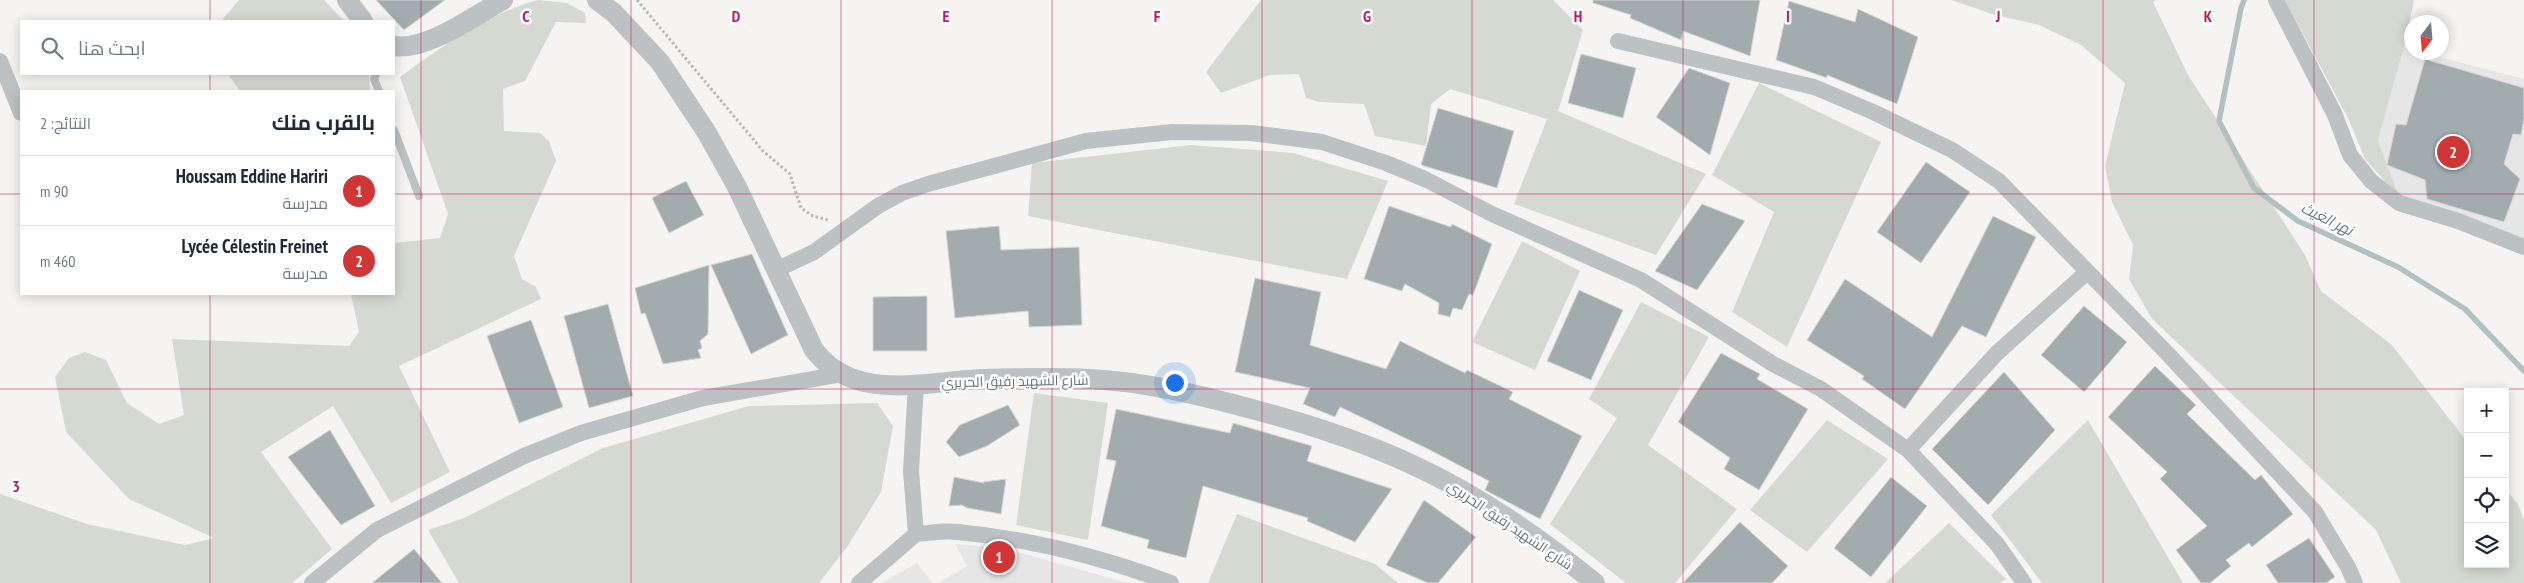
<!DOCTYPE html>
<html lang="ar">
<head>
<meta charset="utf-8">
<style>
  body { margin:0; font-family:"PT Sans Narrow",Cairo,sans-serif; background:#f6f6f7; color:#1f2937; direction:rtl }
  .controls { position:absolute; right:15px; bottom:15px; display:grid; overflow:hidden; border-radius:0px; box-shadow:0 2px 12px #0003 }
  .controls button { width:45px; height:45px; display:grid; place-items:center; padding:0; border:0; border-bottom:1px solid #e0e1e3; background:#fff; color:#1f2937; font:25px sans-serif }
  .compass { position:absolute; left:2404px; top:15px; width:45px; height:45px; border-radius:50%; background:#fff; box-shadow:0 2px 12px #0003; rotate:196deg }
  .you { position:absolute; left:1174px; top:382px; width:18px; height:18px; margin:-12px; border:4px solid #fff; border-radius:50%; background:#1a73e8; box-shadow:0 0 0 8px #1a73e833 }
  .badge { display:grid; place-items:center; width:32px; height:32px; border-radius:50%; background:#d13637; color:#fff; font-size:16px; font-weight:700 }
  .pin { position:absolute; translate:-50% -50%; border:2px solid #fff; box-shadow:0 1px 5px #0006 }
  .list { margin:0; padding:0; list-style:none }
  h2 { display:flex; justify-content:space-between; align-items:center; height:65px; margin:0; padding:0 20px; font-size:21px }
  h2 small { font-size:16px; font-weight:400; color:#747a83 }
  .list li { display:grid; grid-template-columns:32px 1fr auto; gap:15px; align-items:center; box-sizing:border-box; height:70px; padding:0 20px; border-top:1px solid #e0e1e3 }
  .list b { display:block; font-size:19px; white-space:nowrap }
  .list p { margin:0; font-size:16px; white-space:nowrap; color:#747a83 }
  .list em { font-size:16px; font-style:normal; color:#747a83 }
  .icon { flex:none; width:28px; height:28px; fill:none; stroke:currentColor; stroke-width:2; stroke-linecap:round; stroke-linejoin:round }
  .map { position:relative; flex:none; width:2524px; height:583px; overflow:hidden; direction:ltr }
  .search { position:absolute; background:#fff; box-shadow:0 2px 12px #0003; left:20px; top:20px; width:375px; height:55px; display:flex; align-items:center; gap:12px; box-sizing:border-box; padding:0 18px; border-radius:0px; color:#747a83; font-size:19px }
  .panel { position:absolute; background:#fff; box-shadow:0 2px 12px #0003; left:20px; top:90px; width:375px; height:205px; border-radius:0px; direction:rtl }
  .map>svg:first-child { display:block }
</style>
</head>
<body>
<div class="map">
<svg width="2524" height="583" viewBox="0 0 2524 583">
  <rect width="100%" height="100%" fill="#f5f4f2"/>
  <path fill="#e5e6e5" d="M2404,47L2411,49L2412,52L2424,53L2524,79V245L2399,197L2378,140Z
    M955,544L1004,548L1128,583H938L967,566Z
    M917,563L933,583H881Z"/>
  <path fill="#d6d9d1" d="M239,0H324L344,21H221Z
    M538,0L567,3L585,13L586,23L556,22L525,81L503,89L504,131L540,133L549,141L556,161L514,256L522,279L536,287L541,299L399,366L450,472L391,503L333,406L261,452L332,549L292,583H0V494L87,524L185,545L214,538L129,499L66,432L55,377L69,358L85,352L106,360L127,403L159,424L184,415L172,339L349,346L359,332L351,294H394V243L440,238L448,214L400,77C438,49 493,11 538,0Z
    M1261,0H1553L1583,30L1558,111L1706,174L1656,255L1514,204L1547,119L1450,89L1431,104L1426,146L1375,136L1364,104L1319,102L1306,98L1299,74L1270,75L1221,93L1206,72Z
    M1951,0H2156L2153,2L2188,75L2305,255L2321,291L2392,345L2468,443V564H2505V489L2518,504L2524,520V583H2401L2376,530L2152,319L2129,279L2133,245L2112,202L2105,166L2125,83L2081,45L2039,25L1995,15Z
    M2285,0H2414L2404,47L2378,140L2399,197L2365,159L2349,120Z
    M228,74H369L370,91H240Z
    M1759,83L1881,142L1787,347L1732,312L1774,212L1712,175Z
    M1191,145L1293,153L1388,181L1347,279L1028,216L1032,163Z
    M1522,241L1580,271L1535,370L1472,342Z
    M1641,302L1709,337L1648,445L1737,509L1675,583H1626L1550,524L1617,418L1589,399Z
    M1034,393L1108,403L1088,540L1016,525Z
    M877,403L893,426L881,492L847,547L819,583H459L428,530L464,518L603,448L749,406Z
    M1827,420L1888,459L1807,552L1750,510Z
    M2088,420L2183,583H2042L1991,515Z
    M1237,514L1375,564L1398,583H1208Z
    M1949,523L2006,579L2000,583H1885Z"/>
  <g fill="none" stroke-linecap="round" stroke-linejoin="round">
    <path stroke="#b1c1c1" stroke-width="5.5" d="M2244,0L2241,8L2219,121L2254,188L2298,221L2398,267L2465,309L2524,371"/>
  </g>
  <path fill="#a2acae" stroke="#d6d6d4" d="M376,0H445L404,30Z
    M1593,0H1760L1750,56L1683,31L1681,40L1630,18L1631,15L1593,3Z
    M1789,1L1855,22L1858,9L1918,37L1897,104L1827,75V78L1776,60Z
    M1581,54L1636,68L1623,118L1568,103Z
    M2425,59L2524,88V119L2521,135L2513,134L2504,164L2520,179L2504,222L2427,199L2425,180L2387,165L2396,124L2406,125Z
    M1689,68L1730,83L1710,155L1656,117Z
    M1438,108L1514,131L1497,188L1421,165Z
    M1926,162L1970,192L1921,263L1877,232Z
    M686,181L704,215L669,233L652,198Z
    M1702,204L1745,221L1697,290L1655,271Z
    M1389,206L1451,227L1452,224L1492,244L1473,295L1469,294L1462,310L1453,308L1450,317L1438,314L1439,303L1405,284L1402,291L1364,279Z
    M1993,216L2036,237L1986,337L1962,326L1905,409L1862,379L1864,376L1807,340L1845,279L1932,337Z
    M999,226L1001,250L1079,247L1082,325L1029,327L1028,311L955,318L946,231Z
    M752,254L788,335L751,354L711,265Z
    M709,265L708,334L700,341L702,348L698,350L701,358L663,364L645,313L641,314L635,288Z
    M1255,278L1321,292L1310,345L1386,369L1400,341L1465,373L1467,370L1513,392L1509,399L1582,436L1540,519L1485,490L1489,481L1428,449L1340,407L1335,417L1303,404L1310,388L1235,372Z
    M1579,290L1623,310L1591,380L1547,361Z
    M927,296V351H873V297Z
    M608,304L633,396L589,408L564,316Z
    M2084,306L2127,342L2084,392L2041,355Z
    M531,320L563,407L519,423L487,336Z
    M1721,353L1760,374L1757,379L1808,409L1759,490L1724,469L1730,458L1678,422Z
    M2155,366L2196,405L2187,414L2255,480L2261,475L2293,514L2252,547L2249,543L2226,560L2231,566L2210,583H2201L2176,550L2207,526L2160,479L2167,472L2108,417Z
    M2004,372L2055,430L1988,505L1932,449Z
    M1008,405L1020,425L987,446L959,457L946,442L960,425Z
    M1116,409L1230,433L1233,423L1312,446L1307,461L1392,489L1355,542L1307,521L1308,518L1203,486L1186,558L1147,548L1149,540L1101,526L1116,461L1106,459Z
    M330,430L375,506L341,525L288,457Z
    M954,477L984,483L983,482L1006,479L1001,514L967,508L962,505L949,506Z
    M1891,477L1927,506L1871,577L1834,548Z
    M1424,500L1476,537L1438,583H1428L1386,565Z
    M1740,522L1788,566L1772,583H1683Z
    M2309,538L2335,577L2326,583H2278L2266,565Z
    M414,549L442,583H372Z"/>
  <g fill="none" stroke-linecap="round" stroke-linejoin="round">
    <path stroke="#b6babb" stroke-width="3" stroke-dasharray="2.5 2.5" stroke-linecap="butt" d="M637,0L763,151L790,174L801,208L813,216L829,220"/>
    <path stroke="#bcc1c3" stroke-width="8" d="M376,74L374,79L379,91
      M394,130L419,196"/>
    <path stroke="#bcc1c3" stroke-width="16" d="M2276,0L2335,115L2350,155L2371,181L2399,203L2458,221L2524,247
      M1618,41L1814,87L1871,111L1952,150L1999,181L2167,353L2315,512L2348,567L2355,583
      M0,61L21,113
      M778,269L814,252L878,206L902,193L928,184L1086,141L1172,132L1251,133L1322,142L1386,163L1427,180L1492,214L1641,280L1773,364L1821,389L1908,450L1997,544L2024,583
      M916,384L911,471L916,534C930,533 945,530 958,532C1030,539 1104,558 1171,583
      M1908,450L1997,353L2086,273
      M312,583L377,530L524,456L581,433L703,398L842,374
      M859,583L916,534"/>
    <path stroke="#bcc1c3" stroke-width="20" d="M347,0L363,21
      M597,0L614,13L660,62L707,133L737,187L814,350C824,363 836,372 851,378C890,393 940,381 981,379C1017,378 1054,377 1091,379C1144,382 1196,394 1248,408C1305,423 1362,441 1415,466C1480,496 1540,538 1595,583
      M394,46C427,51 474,16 503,0"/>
  </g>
  <path fill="none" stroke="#c2185b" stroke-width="1" stroke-opacity="0.55" d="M210,0V21M421,0V583M631,0V583M841,0V583M1052,0V583M1262,0V583M1472,0V583M1683,0V583M1893,0V583M2103,0V583M2314,0V583M210,74V91M0,194H21M394,194H2524M210,294V583M0,389H2524"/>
  <g text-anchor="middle" stroke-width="5" stroke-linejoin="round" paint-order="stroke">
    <g font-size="14" fill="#63757a" stroke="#fff">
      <text transform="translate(1015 381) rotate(-1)" y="5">شارع الشهيد رفيق الحريري</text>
      <text transform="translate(1510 525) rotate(34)" y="5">شارع الشهيد رفيق الحريري</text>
    </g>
    <g font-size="15" font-style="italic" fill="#637b7c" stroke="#fff">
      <text transform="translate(2327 219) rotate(26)" y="5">نهر الغيث</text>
    </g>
  </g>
  <g font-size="16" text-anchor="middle" font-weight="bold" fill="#c2185b" stroke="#fff" stroke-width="5" stroke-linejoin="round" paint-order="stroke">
    <text x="526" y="22">C</text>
    <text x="736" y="22">D</text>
    <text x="946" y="22">E</text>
    <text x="1157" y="22">F</text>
    <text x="1367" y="22">G</text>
    <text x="1578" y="22">H</text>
    <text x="1788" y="22">I</text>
    <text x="1998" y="22">J</text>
    <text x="2208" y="22">K</text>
    <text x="16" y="492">3</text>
  </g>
</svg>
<div class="controls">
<button>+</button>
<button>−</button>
<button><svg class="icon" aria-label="locate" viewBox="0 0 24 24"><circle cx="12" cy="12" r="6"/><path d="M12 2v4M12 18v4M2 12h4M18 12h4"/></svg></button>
<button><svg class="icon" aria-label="layers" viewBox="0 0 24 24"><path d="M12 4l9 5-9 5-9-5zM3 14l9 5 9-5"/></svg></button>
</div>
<svg class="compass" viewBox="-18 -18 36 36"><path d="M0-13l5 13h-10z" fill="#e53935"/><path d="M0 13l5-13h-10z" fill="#747a83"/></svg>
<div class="you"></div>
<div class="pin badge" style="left:999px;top:557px">1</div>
<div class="pin badge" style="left:2453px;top:152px">2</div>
<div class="search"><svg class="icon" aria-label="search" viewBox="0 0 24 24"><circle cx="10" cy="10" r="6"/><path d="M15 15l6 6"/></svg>ابحث هنا</div>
<section class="panel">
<h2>بالقرب منك<small>النتائج: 2</small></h2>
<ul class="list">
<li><span class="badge">1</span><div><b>Houssam Eddine Hariri</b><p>مدرسة</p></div><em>90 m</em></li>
<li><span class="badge">2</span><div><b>Lycée Célestin Freinet</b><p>مدرسة</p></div><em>460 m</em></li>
</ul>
</section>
</div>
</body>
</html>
